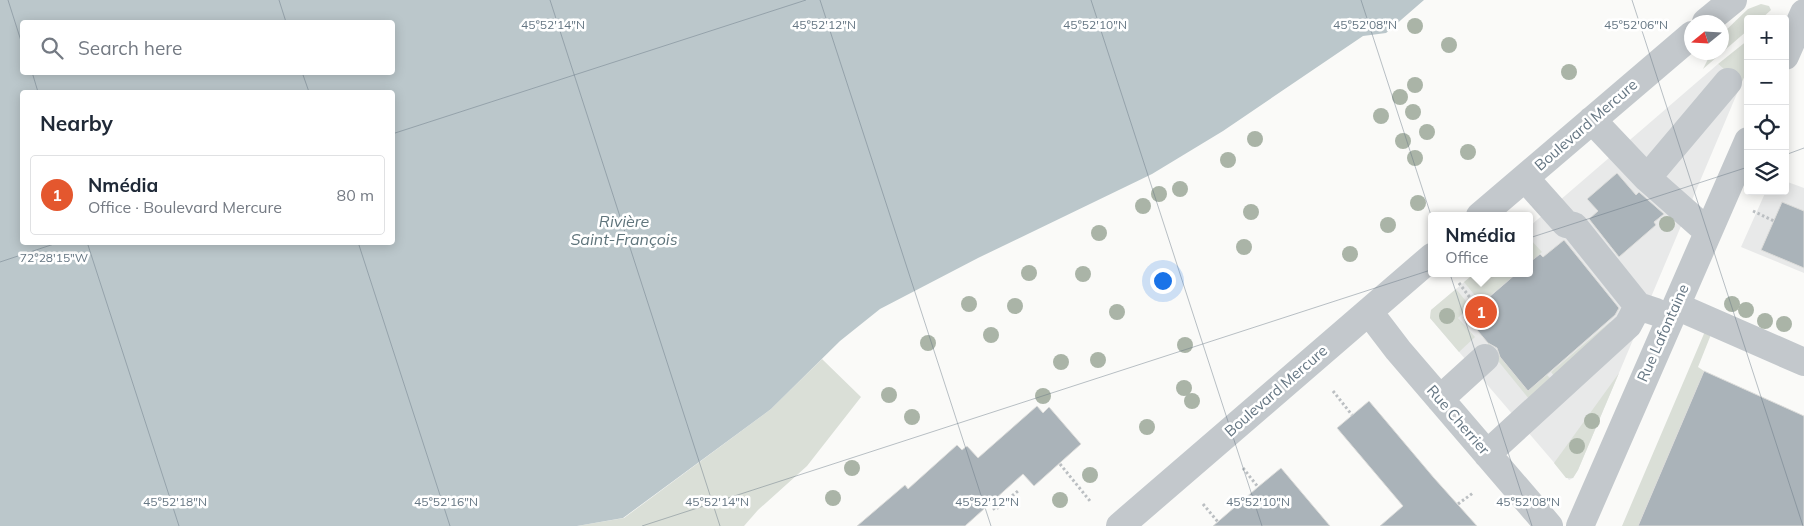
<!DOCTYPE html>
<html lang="en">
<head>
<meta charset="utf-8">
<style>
  body { margin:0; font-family:Mulish,sans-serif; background:#f6f6f7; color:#1f2937 }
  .controls { position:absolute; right:15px; top:15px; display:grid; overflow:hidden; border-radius:5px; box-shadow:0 2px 12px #0003 }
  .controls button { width:45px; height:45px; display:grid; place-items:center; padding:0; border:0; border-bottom:1px solid #e0e1e3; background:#fff; color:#1f2937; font:25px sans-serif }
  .compass { position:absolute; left:1684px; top:15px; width:45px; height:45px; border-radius:50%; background:#fff; box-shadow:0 2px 12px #0003; rotate:252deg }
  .you { position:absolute; left:1162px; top:280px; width:18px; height:18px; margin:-12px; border:4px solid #fff; border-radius:50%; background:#1a73e8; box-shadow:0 0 0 8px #1a73e833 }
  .badge { display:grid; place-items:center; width:32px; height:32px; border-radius:50%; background:#e4572e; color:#fff; font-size:16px; font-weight:700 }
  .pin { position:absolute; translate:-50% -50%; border:2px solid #fff; box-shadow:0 1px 5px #0006 }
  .popup { position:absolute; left:1428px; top:212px; width:105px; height:65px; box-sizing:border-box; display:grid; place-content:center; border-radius:5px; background:#fff; filter:drop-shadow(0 1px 4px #0005); font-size:16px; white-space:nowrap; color:#747a83 }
  .popup b { font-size:19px; color:#1f2937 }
  .popup::after { content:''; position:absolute; left:50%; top:100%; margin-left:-10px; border:10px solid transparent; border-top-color:#fff }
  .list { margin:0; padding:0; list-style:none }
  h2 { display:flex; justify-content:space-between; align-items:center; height:65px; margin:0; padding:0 20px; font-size:21px }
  h2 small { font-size:16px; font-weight:400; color:#747a83 }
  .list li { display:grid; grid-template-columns:32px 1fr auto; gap:15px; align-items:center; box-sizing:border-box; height:80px; margin:0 10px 10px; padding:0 10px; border:1px solid #e0e1e3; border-radius:5px }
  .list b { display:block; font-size:19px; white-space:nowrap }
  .list p { margin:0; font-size:16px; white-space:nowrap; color:#747a83 }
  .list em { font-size:16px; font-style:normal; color:#747a83 }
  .icon { flex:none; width:28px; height:28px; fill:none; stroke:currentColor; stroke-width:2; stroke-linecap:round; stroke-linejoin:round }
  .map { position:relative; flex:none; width:1804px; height:526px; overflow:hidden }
  .search { position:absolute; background:#fff; box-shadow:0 2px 12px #0003; left:20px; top:20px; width:375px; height:55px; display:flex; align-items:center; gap:12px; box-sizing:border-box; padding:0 18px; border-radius:5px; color:#747a83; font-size:19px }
  .panel { position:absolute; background:#fff; box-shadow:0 2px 12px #0003; left:20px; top:90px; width:375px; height:155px; border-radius:5px }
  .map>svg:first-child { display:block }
</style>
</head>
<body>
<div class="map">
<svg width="1804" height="526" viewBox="0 0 1804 526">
  <rect width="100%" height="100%" fill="#fafaf8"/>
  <path fill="#e8e9e9" d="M1718,64L1741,84L1578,470L1573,478L1569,480L1430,318L1431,310L1475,273H1530V226Z
    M1785,181L1804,188V273L1741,247L1766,191H1785Z"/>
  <path fill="#dadfd7" d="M1761,4L1769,6L1771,10L1761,19H1748V30L1703,69L1711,53L1722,52V34L1748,9Z
    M1748,40V69L1741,84L1718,64Z
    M1530,239L1542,252L1530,262Z
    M1475,273H1517L1481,303L1464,282Z
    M1456,289L1470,306L1458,318L1475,337L1459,352L1430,318L1431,310Z
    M1610,322L1614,326L1555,377L1551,372Z
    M1706,329L1712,332L1698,367L1704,371L1638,526H1622Z
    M1489,343L1528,391L1547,375L1552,380L1529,399L1486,346Z
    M822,359L861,397L807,466L758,510L744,526H577L624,518L771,409Z
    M1619,373L1578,470L1573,478H1566L1554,463Z"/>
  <path fill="#bbc7cb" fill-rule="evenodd" d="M0,0H1424L1386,33L1363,36L1223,131L1152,174L978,258L880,309L840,341L771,409L623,518L577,526H0ZM22,22H392V72H22ZM22,92H392V242H22Z"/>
  <path fill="#aab3b9" stroke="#dcdcda" d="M1617,173L1636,195L1639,192L1664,214L1654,222L1656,225L1619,257L1589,219L1598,211L1587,199Z
    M1782,202L1804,211V268L1761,250Z
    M1564,240L1619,308L1615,315L1528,391L1500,357L1497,348L1488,343L1466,317L1517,273H1530V262L1540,254L1543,257Z
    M1704,371L1804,416V526H1638Z
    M1369,401L1434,478L1477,526H1380L1403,506L1337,428Z
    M1037,406L1043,413L1049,407L1081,444L1034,486L1023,474L965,526H857L905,485L908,489L957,445L962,450L967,446L978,458Z
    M1281,468L1330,526H1213L1258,487Z"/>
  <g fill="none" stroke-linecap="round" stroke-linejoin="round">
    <path stroke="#bbbfc2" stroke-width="3" stroke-dasharray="2.5 2.5" stroke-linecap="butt" d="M1753,211L1774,221
      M1459,283L1477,307
      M1333,391L1352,415
      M1060,464L1090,501
      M1243,468L1258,487
      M990,504L995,510L1018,491
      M1203,504L1218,522
      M1458,504L1473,493"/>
    <path stroke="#c3c8cc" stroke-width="28" d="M1706,22L1733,0
      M1785,56L1804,13
      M1592,120L1647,178L1707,231
      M1525,178L1566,224L1574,226L1638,306L1656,312
      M1647,178L1728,82
      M1480,216L1692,35
      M1676,306L1804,362
      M1369,312L1398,350L1549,526
      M1440,399L1485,358
      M1487,454L1628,325L1638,306
      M1120,526L1432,257
      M1580,526L1748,141"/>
  </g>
  <g fill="#aab4a7">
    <circle cx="1415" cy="26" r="8"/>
    <circle cx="1449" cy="45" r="8"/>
    <circle cx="1569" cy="72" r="8"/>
    <circle cx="1415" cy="85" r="8"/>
    <circle cx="1400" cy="97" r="8"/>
    <circle cx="1413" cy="112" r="8"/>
    <circle cx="1381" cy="116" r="8"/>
    <circle cx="1427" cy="132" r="8"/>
    <circle cx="1255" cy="139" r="8"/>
    <circle cx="1403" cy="141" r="8"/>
    <circle cx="1468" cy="152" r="8"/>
    <circle cx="1415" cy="158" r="8"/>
    <circle cx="1228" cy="160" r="8"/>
    <circle cx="1180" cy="189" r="8"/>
    <circle cx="1159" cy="194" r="8"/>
    <circle cx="1418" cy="203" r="8"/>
    <circle cx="1143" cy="206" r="8"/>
    <circle cx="1251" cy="212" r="8"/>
    <circle cx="1667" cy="224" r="8"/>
    <circle cx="1388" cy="225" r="8"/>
    <circle cx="1099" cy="233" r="8"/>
    <circle cx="1244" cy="247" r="8"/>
    <circle cx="1350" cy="254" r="8"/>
    <circle cx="1029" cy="273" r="8"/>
    <circle cx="1083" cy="274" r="8"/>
    <circle cx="969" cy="304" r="8"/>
    <circle cx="1732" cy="304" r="8"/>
    <circle cx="1015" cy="306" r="8"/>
    <circle cx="1746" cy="310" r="8"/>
    <circle cx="1117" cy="312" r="8"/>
    <circle cx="1447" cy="316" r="8"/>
    <circle cx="1765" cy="321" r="8"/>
    <circle cx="1784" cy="324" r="8"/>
    <circle cx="991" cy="335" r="8"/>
    <circle cx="928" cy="343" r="8"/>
    <circle cx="1185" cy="345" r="8"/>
    <circle cx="1098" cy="360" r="8"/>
    <circle cx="1061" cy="362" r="8"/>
    <circle cx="1184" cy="388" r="8"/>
    <circle cx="889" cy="395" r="8"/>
    <circle cx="1043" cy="396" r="8"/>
    <circle cx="1192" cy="401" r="8"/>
    <circle cx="912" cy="417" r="8"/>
    <circle cx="1592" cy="421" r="8"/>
    <circle cx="1147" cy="427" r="8"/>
    <circle cx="1577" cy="446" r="8"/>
    <circle cx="852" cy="468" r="8"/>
    <circle cx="1090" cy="475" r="8"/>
    <circle cx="833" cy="498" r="8"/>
    <circle cx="1060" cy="500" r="8"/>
  </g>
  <path fill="none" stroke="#657683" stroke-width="1" stroke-opacity="0.45" d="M8,0L22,44M279,0L286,22M550,0L720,526M820,0L991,526M1091,0L1262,526M1361,0L1532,526M1632,0L1803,526M32,72L38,92M302,72L309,92M392,134L806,0M1785,155L1804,148M87,242L179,526M358,242L450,526M0,262L60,242M642,526L1748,167"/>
  <g text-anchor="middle" stroke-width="5" stroke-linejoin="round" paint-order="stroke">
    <g font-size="15" fill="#657683" stroke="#fff">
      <text transform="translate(1586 125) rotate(-41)" y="5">Boulevard Mercure</text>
      <text transform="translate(1663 333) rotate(-66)" y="5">Rue Lafontaine</text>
      <text transform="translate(1276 391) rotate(-41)" y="5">Boulevard Mercure</text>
      <text transform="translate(1458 420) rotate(49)" y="5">Rue Cherrier</text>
    </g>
    <g font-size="16" font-style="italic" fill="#60757c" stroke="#fff">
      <text x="624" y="227">Rivière<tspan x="624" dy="18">Saint-François</tspan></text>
    </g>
  </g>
  <g font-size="12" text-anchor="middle" fill="#657683" stroke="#fff" stroke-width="5" stroke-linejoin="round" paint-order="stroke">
    <text x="553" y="29">45°52'14"N</text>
    <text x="824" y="29">45°52'12"N</text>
    <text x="1095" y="29">45°52'10"N</text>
    <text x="1365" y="29">45°52'08"N</text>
    <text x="1636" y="29">45°52'06"N</text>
    <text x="54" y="262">72°28'15"W</text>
    <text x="175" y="506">45°52'18"N</text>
    <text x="446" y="506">45°52'16"N</text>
    <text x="717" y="506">45°52'14"N</text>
    <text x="987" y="506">45°52'12"N</text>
    <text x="1258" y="506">45°52'10"N</text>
    <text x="1528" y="506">45°52'08"N</text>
  </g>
</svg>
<div class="controls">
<button>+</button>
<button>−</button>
<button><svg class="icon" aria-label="locate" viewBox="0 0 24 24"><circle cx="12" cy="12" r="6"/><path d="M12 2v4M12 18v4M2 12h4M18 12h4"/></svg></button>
<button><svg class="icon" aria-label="layers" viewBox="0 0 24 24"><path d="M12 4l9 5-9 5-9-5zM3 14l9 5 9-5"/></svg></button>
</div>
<svg class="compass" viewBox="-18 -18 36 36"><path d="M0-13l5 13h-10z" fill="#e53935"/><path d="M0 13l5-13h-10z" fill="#747a83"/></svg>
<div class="you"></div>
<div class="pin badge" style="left:1481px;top:312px">1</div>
<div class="popup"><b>Nmédia</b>Office</div>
<div class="search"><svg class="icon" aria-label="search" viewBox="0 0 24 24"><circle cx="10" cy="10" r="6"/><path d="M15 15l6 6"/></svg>Search here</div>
<section class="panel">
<h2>Nearby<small></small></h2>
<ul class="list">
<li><span class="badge">1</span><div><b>Nmédia</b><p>Office · Boulevard Mercure</p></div><em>80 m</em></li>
</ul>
</section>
</div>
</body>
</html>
